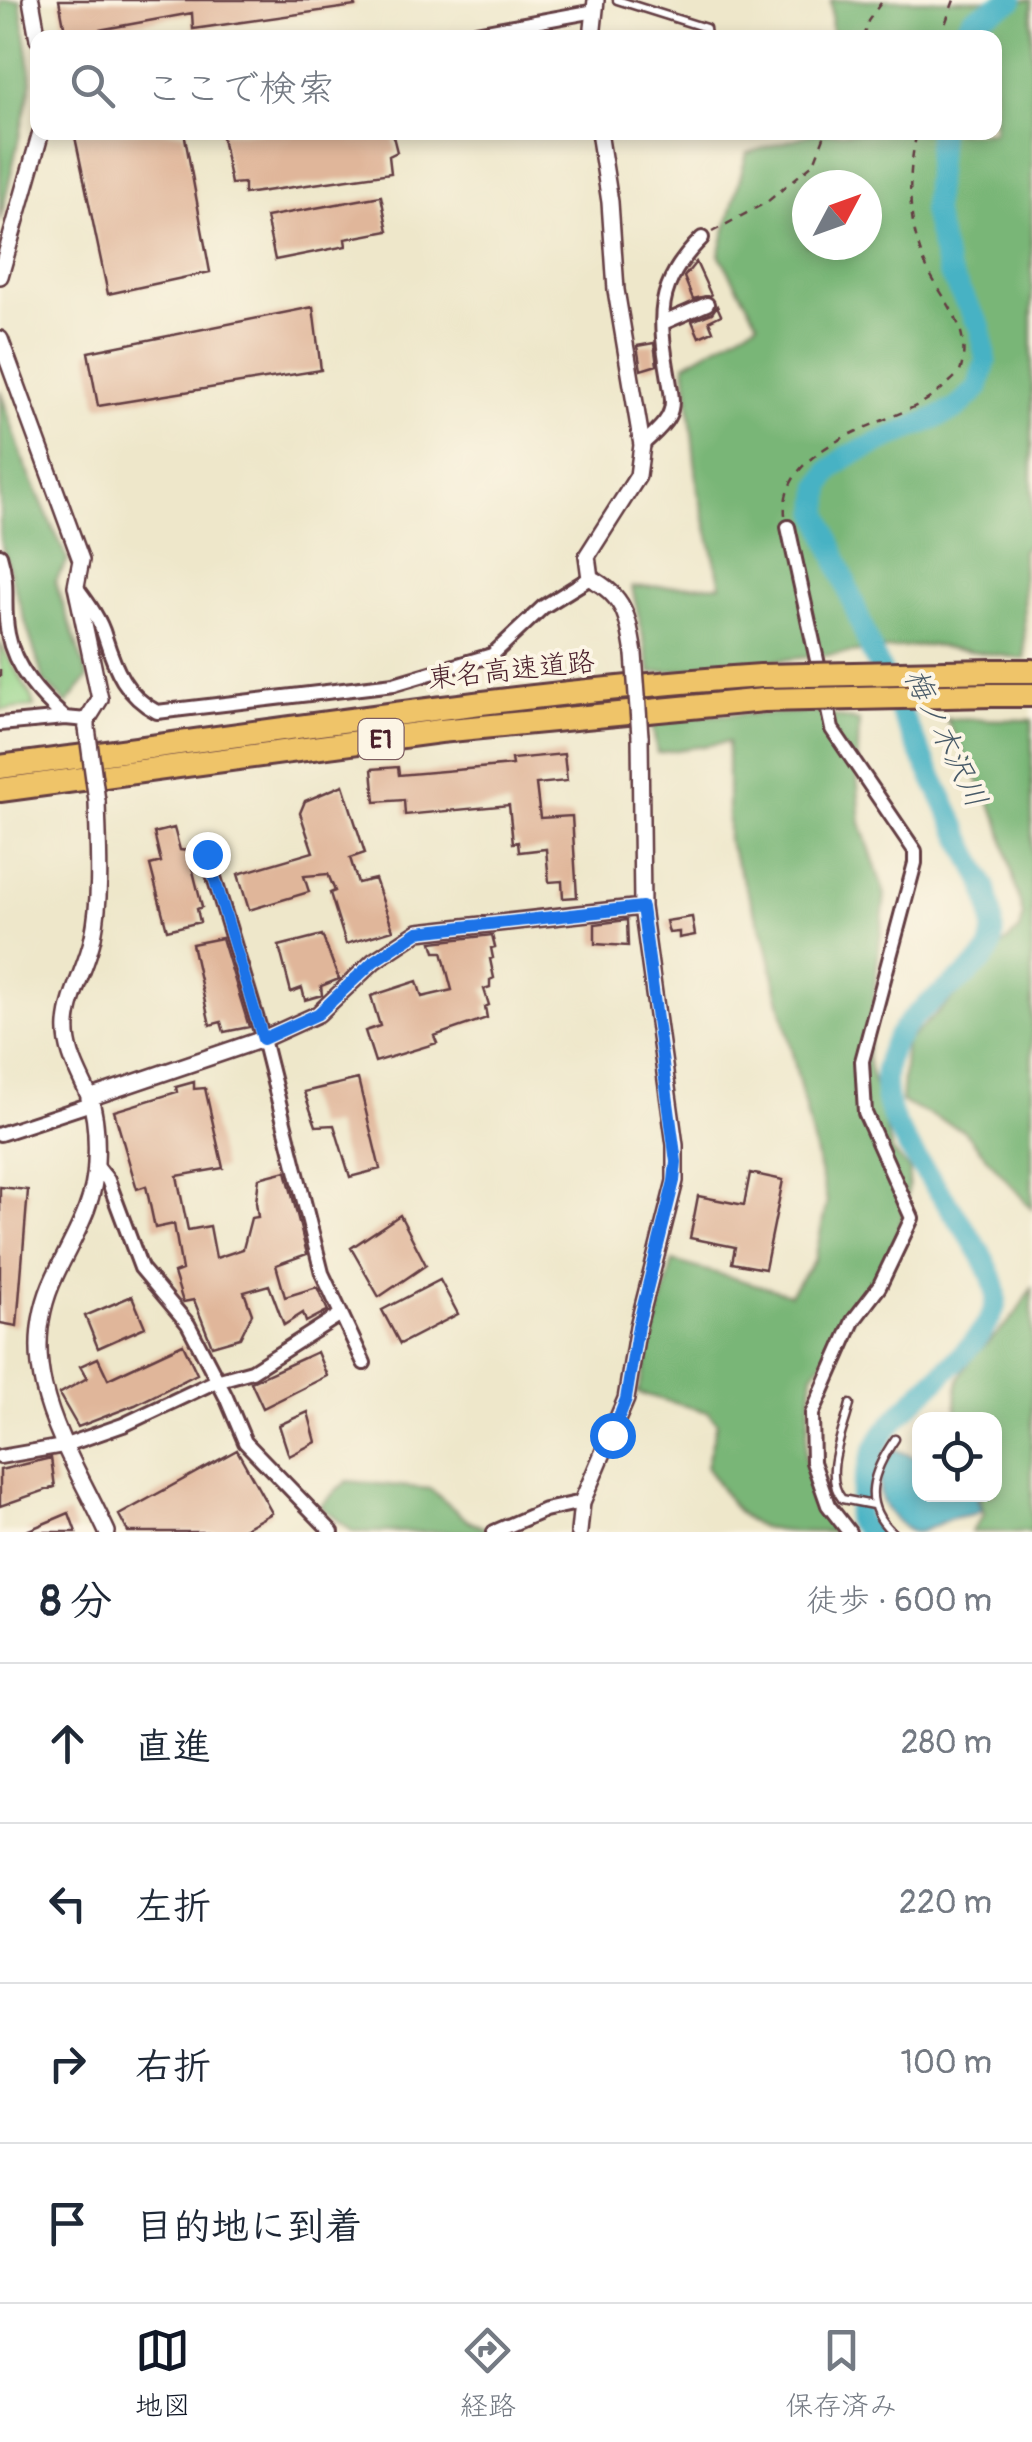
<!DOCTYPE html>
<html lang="ja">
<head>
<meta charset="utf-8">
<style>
  body { margin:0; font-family:Pangolin,"Klee One",sans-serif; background:#f6f6f7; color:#1f2937 }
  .controls { position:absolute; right:30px; bottom:30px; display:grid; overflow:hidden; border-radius:20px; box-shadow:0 5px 15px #0003 }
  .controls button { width:90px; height:90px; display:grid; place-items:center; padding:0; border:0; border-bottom:2px solid #e0e1e3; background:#fff; color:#1f2937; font:50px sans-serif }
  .compass { position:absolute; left:792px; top:170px; width:90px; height:90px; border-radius:50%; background:#fff; box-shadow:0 5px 15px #0003; rotate:49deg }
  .stop { position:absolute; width:30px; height:30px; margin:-22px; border:8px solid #1a73e8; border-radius:50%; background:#fff }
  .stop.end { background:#1a73e8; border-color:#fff; box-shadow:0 2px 10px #0008 }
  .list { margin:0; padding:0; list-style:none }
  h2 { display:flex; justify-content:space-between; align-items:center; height:130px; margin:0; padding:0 40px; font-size:42px }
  h2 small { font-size:32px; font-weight:400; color:#747a83 }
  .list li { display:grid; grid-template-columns:65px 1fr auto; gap:30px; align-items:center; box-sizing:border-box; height:160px; padding:0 40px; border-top:2px solid #e0e1e3 }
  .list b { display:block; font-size:38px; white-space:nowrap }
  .list em { font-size:32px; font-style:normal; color:#747a83 }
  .icon { flex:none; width:55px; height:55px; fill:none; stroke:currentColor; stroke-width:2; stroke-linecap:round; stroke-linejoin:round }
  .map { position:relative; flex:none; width:1032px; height:1532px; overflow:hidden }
  .search { position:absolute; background:#fff; box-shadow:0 5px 15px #0003; left:30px; right:30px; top:30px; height:110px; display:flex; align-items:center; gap:25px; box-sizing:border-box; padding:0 35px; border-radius:20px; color:#747a83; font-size:38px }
  .sheet { height:770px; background:#fff }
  nav { display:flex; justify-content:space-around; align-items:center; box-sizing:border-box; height:140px; border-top:2px solid #e0e1e3; background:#fff; font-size:28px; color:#747a83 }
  nav a { display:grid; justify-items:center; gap:5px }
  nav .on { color:#111827 }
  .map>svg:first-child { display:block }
</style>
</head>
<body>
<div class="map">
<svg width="1032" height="1532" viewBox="0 0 1032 1532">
  <rect width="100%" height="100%" fill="#fcf5e5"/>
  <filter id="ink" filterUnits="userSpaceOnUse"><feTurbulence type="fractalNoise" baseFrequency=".01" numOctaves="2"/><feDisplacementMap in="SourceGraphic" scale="20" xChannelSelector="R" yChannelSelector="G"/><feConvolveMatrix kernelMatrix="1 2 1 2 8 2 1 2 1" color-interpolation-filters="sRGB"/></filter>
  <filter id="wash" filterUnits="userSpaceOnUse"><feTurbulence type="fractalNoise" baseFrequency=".0048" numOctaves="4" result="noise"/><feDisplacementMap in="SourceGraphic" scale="40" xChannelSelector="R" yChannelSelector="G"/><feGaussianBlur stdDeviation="2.25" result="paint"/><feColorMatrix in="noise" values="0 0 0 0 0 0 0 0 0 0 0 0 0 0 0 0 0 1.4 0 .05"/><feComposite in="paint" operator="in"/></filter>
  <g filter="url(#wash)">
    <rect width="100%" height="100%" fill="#eee7ca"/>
    <path fill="#97d58b" stroke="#707a5b" stroke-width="2.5" d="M0,643L31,696L34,707L0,710Z"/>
    <path fill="#79b677" stroke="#626a51" stroke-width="2.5" fill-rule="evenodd" d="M0,0H20L32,81L0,222Z
      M831,0H1032V541L1022,550L1025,659L928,645L651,673L632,587L721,585L698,491L685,364L758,322L719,254L747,153L815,133L994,132V38L832,37ZM807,185H867V245H807Z
      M0,390L25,465L68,561L55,581L88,678L67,704L44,682L0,540Z
      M813,712L859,721L857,773L861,823L885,895L867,1057L892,1151L910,1171L906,1207L885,1272L813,1374L805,1457L832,1532C748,1532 749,1532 706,1466L717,1423L708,1412L638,1393L673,1261L790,1294L815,1259L827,1201L765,938L728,841V742L657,753L651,717Z
      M946,719L1032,720V1209L963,1130L901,1102L906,1042L972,981L995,951L1020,930L1023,916L999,821Z
      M1032,1288V1532H971L984,1514L979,1495L994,1494V1420L959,1419C945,1365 986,1350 1015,1315C1021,1306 1026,1296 1032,1288Z
      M347,1481L430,1489L467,1520L493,1532H353L320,1506Z"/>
    <path fill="#46b2c4" stroke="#486878" stroke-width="2.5" d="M894,1449L919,1459L920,1494L976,1495L981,1510C972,1517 963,1515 952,1518C939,1522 927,1532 915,1532C906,1531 902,1525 895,1519C875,1500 873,1470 894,1449Z"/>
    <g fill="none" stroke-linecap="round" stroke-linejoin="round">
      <path stroke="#46b2c4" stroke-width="22" d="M960,38L972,19L1012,0
        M869,1532L856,1519C862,1493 866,1463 880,1440C905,1398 990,1345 996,1301C1001,1252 893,1151 886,1095C878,1034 923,1008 965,976C973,969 987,958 990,948C997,929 990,908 986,888L873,655L819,513L821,486L830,470L846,457L956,409L978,388L986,360L980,327L948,271L933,212L939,132"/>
    </g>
    <g id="blocks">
      <path fill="#e0b69a" d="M59,0H354L355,6L193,29L192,13L66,36Z
        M74,132H184L210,272L108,294Z
        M221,132H392L397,152L389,156L391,173L244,194V183L231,184Z
        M381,196L388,231L345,239L346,246L275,260L266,217Z
        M696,262L711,295L693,299L684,277Z
        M717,306L721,315L709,321L713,331L699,337L692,321L712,313Z
        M313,307L321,370L98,406L88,352Z
        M654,343L657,365L641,370L637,346Z
        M564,754L567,781L536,784L540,818L572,816L577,897L563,898L562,881L549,882L546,849L519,852L518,842L513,843L509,805L405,815L404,800L375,802L372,769L398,767L399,775L512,765L511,759Z
        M343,785L365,853L350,858L358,883L375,879L393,930L346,944L330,893L335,891L328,874L304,876L309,892L249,910L238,874L313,852L300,813L305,801Z
        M174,828L180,850L188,851L202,907L197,909L200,922L167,930L150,865L161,862L154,833Z
        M692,917L695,935L679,938V932L669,933L666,921Z
        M627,920L628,946L595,944V924Z
        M322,935L339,979L321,986L322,995L305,1000L302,988L291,992L279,946Z
        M492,935L495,947L491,948L493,958L490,959L494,978L490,980V987L484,989L489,1005L485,1007L487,1018L434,1036L437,1043L375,1062L365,1031L380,1026L371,996L417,981L422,997L452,990L442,952H435L432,942Z
        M222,938L249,1027L224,1032L221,1022L210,1025L192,944Z
        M358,1079L380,1169L350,1177L334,1125L316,1126L304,1092Z
        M194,1082V1089L205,1088L223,1168L177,1176L188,1230L210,1226L216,1258L243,1249L251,1218L258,1217L256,1202L259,1178L286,1171L307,1254L276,1265L285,1297L317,1287L328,1311L325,1312L306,1322L303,1313L284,1325L269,1285L244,1292L252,1314L240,1338L212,1346L194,1300L183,1302L174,1273L182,1270L174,1224L155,1228L146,1186L137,1189L114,1111L177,1092L176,1087Z
        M750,1173L783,1180L765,1269L732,1263L735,1247L690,1238L698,1196L744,1205Z
        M0,1187L28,1190L17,1326L0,1323Z
        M400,1215L426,1265L379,1297L351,1248Z
        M440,1280L458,1314L400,1344L382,1310Z
        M132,1296L145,1327L98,1348L85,1316Z
        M183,1344L197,1374L135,1405L78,1427L59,1394L87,1378L80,1366L98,1358L108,1379Z
        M317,1352L327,1376L263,1408L251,1382Z
        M308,1412L316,1442L289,1456L279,1425Z
        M237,1450L272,1513L238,1532H128L119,1515Z
        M51,1458L55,1487L0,1506V1470Z
        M69,1513L76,1532H24Z"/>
    </g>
  </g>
  <g filter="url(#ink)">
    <use href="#blocks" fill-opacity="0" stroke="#633d43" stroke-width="2.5"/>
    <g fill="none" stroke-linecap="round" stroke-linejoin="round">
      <defs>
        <path id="service" d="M617,0L706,28L707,38
          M850,1404C844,1431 822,1475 842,1499L873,1505
          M892,1532C860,1503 873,1471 895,1439"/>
        <path id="minor" d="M448,38L595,11
          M663,323L707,304
          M642,445C650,437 663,427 668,417C675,405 671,392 669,379C658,316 655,285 702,238
          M788,527L832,729L915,851V863L862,1061L865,1113L912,1218L879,1287L853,1321L812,1414L813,1462L828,1505L849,1532
          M0,555C10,587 2,605 8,634C14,668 40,696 65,718
          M77,588C88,603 100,619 105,637C115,669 126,696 157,712L394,684L492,655L543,607L590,578
          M0,724L65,718L87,720
          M207,854L263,1039L322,1273L364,1363
          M0,1134L91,1104
          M96,1165L108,1180L141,1268L188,1324L226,1397L245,1442L332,1532
          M0,1457L63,1446L123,1425L216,1381L252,1371L341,1314
          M494,1532L545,1510L582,1502"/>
        <path id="tertiary" d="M31,0L38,39
          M592,38L596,0
          M599,132L610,202L616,290L642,445L638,476L587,556L590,578C625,596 628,617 634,654
          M0,276L41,132
          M0,339L81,560L76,586L100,699L87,720V728
          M97,801C98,846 102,893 93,937C87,967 69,994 67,1024C65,1051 79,1073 89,1096C96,1115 97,1143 96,1163C95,1206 72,1239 55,1276C10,1371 69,1449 107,1532
          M89,1098L263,1039L318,1014L374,961L418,932L642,907
          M579,1532L582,1502L626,1399L638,1326L675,1181V1145L642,907L640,736"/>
        <path id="motorway" d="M992,671H1032
          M992,695H1032
          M0,767C254,735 506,693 761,676
          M0,790L440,731L764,700"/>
      </defs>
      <use href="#service" stroke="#633d43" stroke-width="11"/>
      <use href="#minor" stroke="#633d43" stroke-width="18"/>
      <use href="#tertiary" stroke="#633d43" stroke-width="20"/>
      <use href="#motorway" stroke="#633d43" stroke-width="28"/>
      <path stroke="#633d43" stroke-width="2.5" stroke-dasharray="8 8" stroke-linecap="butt" d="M863,38L868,21L883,0
        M940,38L954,0
        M712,232L767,202L814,163L826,132
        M785,516C779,449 872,428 918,405C934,397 948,384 960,372C974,327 942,301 925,264C907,222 907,176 917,132
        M0,669V683"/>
      <use href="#service" stroke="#fff" stroke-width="6"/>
      <use href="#minor" stroke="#fff" stroke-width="12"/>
      <use href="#tertiary" stroke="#fff" stroke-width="15"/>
      <use href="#motorway" stroke="#efc469" stroke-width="22"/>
      <defs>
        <path id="tertiary-bridge" d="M634,654L640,736
          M87,728L97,801"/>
        <path id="motorway-bridge" d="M761,676L992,671
          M764,700L992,695"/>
      </defs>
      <use href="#tertiary-bridge" stroke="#633d43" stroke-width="20" stroke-linecap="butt"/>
      <use href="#motorway-bridge" stroke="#633d43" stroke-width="28" stroke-linecap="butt"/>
      <use href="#tertiary-bridge" stroke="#fff" stroke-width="15"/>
      <use href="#motorway-bridge" stroke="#efc469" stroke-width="22"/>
    </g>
  </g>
  <g fill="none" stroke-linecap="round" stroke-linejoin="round" filter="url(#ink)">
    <path stroke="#1a73e8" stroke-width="12" d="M207,854L263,1039L318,1014L374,961L418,932L642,907L676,1162L674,1181L638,1326L626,1399L612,1435"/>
  </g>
  <g text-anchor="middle" stroke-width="8" stroke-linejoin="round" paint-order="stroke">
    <rect fill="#fcf5e5" stroke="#7f5f63" stroke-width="2.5" x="358.5" y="719" width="45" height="40" rx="8"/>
    <g font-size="25" font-weight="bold" fill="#4a1f2b">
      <text x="381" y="748">E1</text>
    </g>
    <g font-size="28" fill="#4a1f2b" stroke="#fcf5e5">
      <text transform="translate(511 669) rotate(-6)" y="10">東名高速道路</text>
    </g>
    <g font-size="30" font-style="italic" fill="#485a68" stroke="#fcf5e5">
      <text transform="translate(946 738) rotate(64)" y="10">梅ノ木沢川</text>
    </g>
  </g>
</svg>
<div class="controls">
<button><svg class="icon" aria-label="locate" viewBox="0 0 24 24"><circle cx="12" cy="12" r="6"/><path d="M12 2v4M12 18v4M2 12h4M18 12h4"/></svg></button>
</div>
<svg class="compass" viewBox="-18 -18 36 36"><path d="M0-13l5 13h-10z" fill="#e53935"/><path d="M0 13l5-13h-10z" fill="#747a83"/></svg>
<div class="stop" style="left:612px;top:1435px"></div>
<div class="stop end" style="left:207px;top:854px"></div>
<div class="search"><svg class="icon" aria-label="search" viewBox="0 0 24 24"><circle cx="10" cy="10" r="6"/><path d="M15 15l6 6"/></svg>ここで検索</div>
</div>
<section class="sheet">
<h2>8 分<small>徒歩 · 600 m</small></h2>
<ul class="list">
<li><svg class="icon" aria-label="ahead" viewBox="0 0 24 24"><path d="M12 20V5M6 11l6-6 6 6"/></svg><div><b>直進</b></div><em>280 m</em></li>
<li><svg class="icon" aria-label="left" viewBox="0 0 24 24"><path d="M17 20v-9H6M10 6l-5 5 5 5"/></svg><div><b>左折</b></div><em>220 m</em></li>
<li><svg class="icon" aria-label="right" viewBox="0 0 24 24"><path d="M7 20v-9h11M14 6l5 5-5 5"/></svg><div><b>右折</b></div><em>100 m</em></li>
<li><svg class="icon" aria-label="arrive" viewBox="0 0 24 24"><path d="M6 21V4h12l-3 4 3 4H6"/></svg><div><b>目的地に到着</b></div></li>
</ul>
</section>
<nav>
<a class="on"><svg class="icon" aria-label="map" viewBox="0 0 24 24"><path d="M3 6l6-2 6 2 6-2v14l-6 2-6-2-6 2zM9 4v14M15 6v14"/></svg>地図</a>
<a><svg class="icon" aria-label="directions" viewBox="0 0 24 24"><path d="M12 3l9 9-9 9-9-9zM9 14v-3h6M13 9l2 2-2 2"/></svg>経路</a>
<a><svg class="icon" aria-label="saved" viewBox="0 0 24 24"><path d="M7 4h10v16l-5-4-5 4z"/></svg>保存済み</a>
</nav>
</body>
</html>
